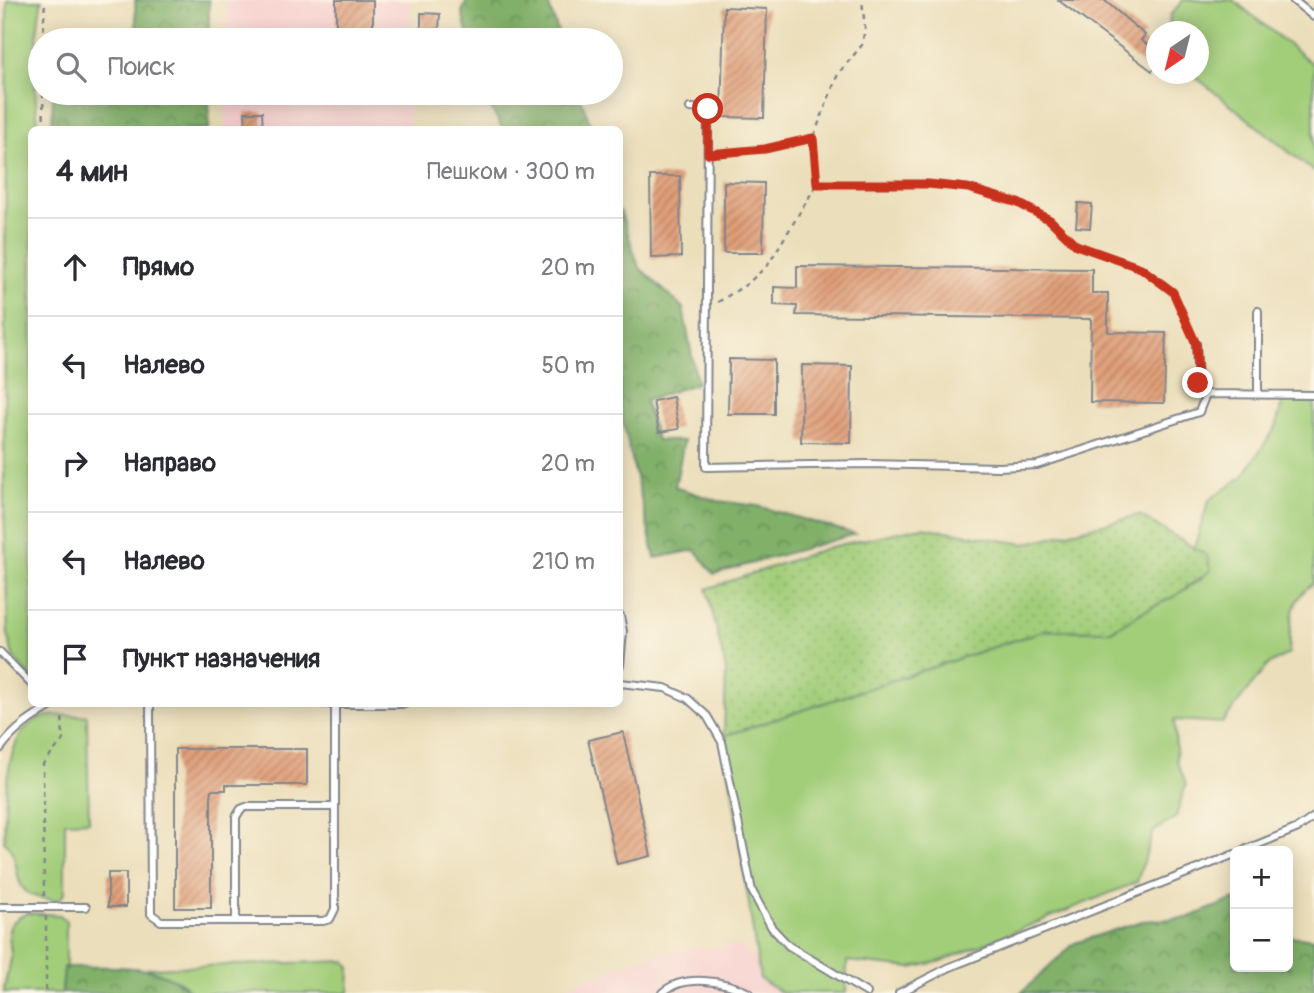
<!DOCTYPE html>
<html lang="ru">
<head>
<meta charset="utf-8">
<style>
  body { margin:0; font-family:Pangolin,sans-serif; background:#f7f7f7; color:#2b2b33 }
  .controls { position:absolute; right:21px; bottom:21px; display:grid; overflow:hidden; border-radius:10px; box-shadow:0 4px 18px #0003 }
  .controls button { width:63px; height:63px; display:grid; place-items:center; padding:0; border:0; border-bottom:2px solid #e1e1e2; background:#fff; color:#2b2b33; font:35px sans-serif }
  .compass { position:absolute; left:1146px; top:21px; width:63px; height:63px; border-radius:50%; background:#fff; box-shadow:0 4px 18px #0003; rotate:215deg }
  .stop { position:absolute; width:21px; height:21px; margin:-16px; border:5px solid #c8321e; border-radius:50%; background:#fff }
  .stop.end { background:#c8321e; border-color:#fff; box-shadow:0 2px 7px #0008 }
  .list { margin:0; padding:0; list-style:none }
  h2 { display:flex; justify-content:space-between; align-items:center; height:91px; margin:0; padding:0 28px; font-size:30px }
  h2 small { font-size:23px; font-weight:400; color:#7c7c81 }
  .list li { display:grid; grid-template-columns:46px 1fr auto; gap:21px; align-items:center; box-sizing:border-box; height:98px; padding:0 28px; border-top:2px solid #e1e1e2 }
  .list b { display:block; font-size:26px; white-space:nowrap }
  .list em { font-size:23px; font-style:normal; color:#7c7c81 }
  .icon { flex:none; width:38px; height:38px; fill:none; stroke:currentColor; stroke-width:2; stroke-linecap:round; stroke-linejoin:round }
  .map { position:relative; flex:none; width:1314px; height:993px; overflow:hidden }
  .search { position:absolute; background:#fff; box-shadow:0 4px 18px #0003; left:28px; top:28px; width:595px; height:77px; display:flex; align-items:center; gap:18px; box-sizing:border-box; padding:0 24px; border-radius:38px; color:#7c7c81; font-size:26px }
  .panel { position:absolute; background:#fff; box-shadow:0 4px 18px #0003; left:28px; top:126px; width:595px; height:581px; border-radius:10px }
  .map>svg:first-child { display:block }
</style>
</head>
<body>
<div class="map">
<svg width="1314" height="993" viewBox="0 0 1314 993">
  <defs>
    <pattern id="forest-crowns" width="20" height="18" patternUnits="userSpaceOnUse" patternTransform="scale(1.75)"><rect width="20" height="18" fill="#81b069"/><path d="M2 6a3 3 0 1 1 6 0M12 15a3 3 0 1 1 6 0" fill="none" stroke="#69905a"/></pattern>
    <pattern id="garden-dots" width="8" height="8" patternUnits="userSpaceOnUse" patternTransform="scale(1.75)"><rect width="8" height="8" fill="#a2cd79"/><path d="M2 2h.1M6 6h.1" fill="none" stroke="#8bb06b" stroke-width="1.8" stroke-linecap="round"/></pattern>
    <pattern id="building-hatch" width="6" height="6" patternUnits="userSpaceOnUse" patternTransform="scale(1.75)"><rect width="6" height="6" fill="#e09f79"/><path d="M-1 1l2-2M0 6l6-6M5 7l2-2" fill="none" stroke="#b58266"/></pattern>
  </defs>
  <rect width="100%" height="100%" fill="#fcf5e5"/>
  <filter id="ink" filterUnits="userSpaceOnUse"><feTurbulence type="fractalNoise" baseFrequency=".0143" numOctaves="2"/><feDisplacementMap in="SourceGraphic" scale="14" xChannelSelector="R" yChannelSelector="G"/><feConvolveMatrix kernelMatrix="1 2 1 2 8 2 1 2 1" color-interpolation-filters="sRGB"/></filter>
  <filter id="wash" filterUnits="userSpaceOnUse"><feTurbulence type="fractalNoise" baseFrequency=".00686" numOctaves="4" result="noise"/><feDisplacementMap in="SourceGraphic" scale="28" xChannelSelector="R" yChannelSelector="G"/><feGaussianBlur stdDeviation="1.57" result="paint"/><feColorMatrix in="noise" values="0 0 0 0 0 0 0 0 0 0 0 0 0 0 0 0 0 1.4 0 .05"/><feComposite in="paint" operator="in"/></filter>
  <g filter="url(#wash)">
    <rect width="100%" height="100%" fill="#ebdeba"/>
    <path fill="#f7d0cf" d="M227,0H411L410,40H226Z
      M226,93H410L409,129L226,130Z
      M739,945L797,993H548L658,952Z"/>
    <path fill="#a2cd79" stroke="#5e7e6c" stroke-width="2" d="M7,0H42C36,24 32,107 40,129L32,130L31,679L13,656L8,635L4,498Z
      M1183,0H1233L1314,65V172L1192,74H1198V32L1169,31L1170,16Z
      M1283,399L1314,400V583C1288,599 1291,625 1289,653L1267,666L1222,723L1174,720L1177,762L1186,784L1176,817L1153,832L1137,882L942,961L911,968L847,961L846,993H782L760,979L724,736L1045,630L1111,631L1144,611L1175,596L1201,579L1206,555L1194,548L1209,500L1243,476L1276,427Z
      M87,715L89,821L65,822V893L59,900C0,899 29,865 4,841C6,807 1,729 43,717C56,714 74,716 87,715Z
      M27,913L60,915L66,921V962L62,993H4C4,979 11,969 11,955C11,947 7,935 10,927C12,921 21,916 27,913Z
      M346,961L350,968L349,993H191L181,982L147,968Z"/>
    <path fill="url(#forest-crowns)" stroke="#4e7064" stroke-width="2" d="M135,0H209V40H137Z
      M467,0H547L561,40H469L462,12Z
      M53,93H209V129H52Z
      M482,93H579L592,129H503Z
      M620,210L639,267L683,308L697,383L645,401L657,440L684,441L675,487L718,501L757,506L855,534L714,574L695,550L655,558L620,410Z
      M1235,899V967H1288V928L1289,936L1314,939V993H1021L1075,943L1142,921L1187,918Z
      M64,967C106,968 159,959 191,993H62Z"/>
    <path fill="url(#garden-dots)" stroke="#5e7e6c" stroke-width="2" d="M1139,515L1206,555L1211,570L1175,596L1144,611L1111,631L1045,630L724,736L726,670L707,589L830,547L922,527L1024,544Z"/>
    <g id="blocks">
      <path fill="url(#building-hatch)" d="M336,0H373V40H336Z
        M1058,0H1104L1145,35L1141,40L1157,52V65L1152,71Z
        M724,7L767,9L764,118L721,117Z
        M421,13L440,14L439,30L421,29Z
        M245,112H262L263,130H246Z
        M650,176H680L681,257L651,258Z
        M724,182L764,183L763,253H724Z
        M1078,203L1092,204L1090,228L1076,227Z
        M797,266L1092,269V293H1108V332L1166,333L1164,403L1090,402L1091,319L796,315L797,306L774,305V287L797,288Z
        M729,359L774,360V414H728Z
        M802,365L852,366L851,443L801,442Z
        M673,397L679,429L659,432L653,401Z
        M623,732L651,856L617,864L588,740Z
        M175,749H307V785H226V790H211V908H175Z
        M108,873H126V907H108Z"/>
    </g>
  </g>
  <g filter="url(#ink)">
    <use href="#blocks" fill-opacity="0" stroke="#83868c" stroke-width="2"/>
    <g fill="none" stroke-linecap="round" stroke-linejoin="round">
      <defs>
        <path id="service" d="M1293,0L1314,17
          M690,108L708,109L706,467L868,464L999,467L1037,465L1199,412L1206,394
          M1196,344L1198,383L1206,394L1314,395
          M1258,393V311
          M620,616L623,631L620,665
          M0,652L32,685
          M620,683L665,688L687,698L707,716L722,742L752,891L772,928L789,946L867,993
          M150,704L151,914L161,921H323L330,919L335,909V704
          M323,704H405
          M0,749C15,728 33,717 55,704
          M1242,851L1298,828L1314,817
          M0,907H86
          M236,921V817L241,809L246,807H335
          M662,993C684,973 725,981 749,993
          M899,993L950,967L1235,854"/>
      </defs>
      <use href="#service" stroke="#83868c" stroke-width="10"/>
      <path stroke="#83868c" stroke-width="2.5" stroke-dasharray="5 5" stroke-linecap="butt" d="M43,40L45,0
        M43,93L44,130
        M813,138L817,184
        M717,153L765,149L813,138L838,74L862,45L865,28L862,0
        M718,302L747,284L768,265L817,184H928L968,188L1018,203L1050,220L1076,245L1141,269L1173,292L1192,334
        M44,896L43,764L63,740L62,714
        M46,916V993"/>
      <use href="#service" stroke="#fff" stroke-width="6"/>
    </g>
  </g>
  <g fill="none" stroke-linecap="round" stroke-linejoin="round" filter="url(#ink)">
    <path stroke="#c8321e" stroke-width="9" d="M708,109V154L765,149L813,138L817,184H928L968,188L1018,203L1050,220L1076,245L1141,268L1173,292L1196,344L1198,383"/>
  </g>
</svg>
<div class="controls">
<button>+</button>
<button>−</button>
</div>
<svg class="compass" viewBox="-18 -18 36 36"><path d="M0-13l5 13h-10z" fill="#e53935"/><path d="M0 13l5-13h-10z" fill="#7c7c81"/></svg>
<div class="stop" style="left:708px;top:109px"></div>
<div class="stop end" style="left:1198px;top:383px"></div>
<div class="search"><svg class="icon" aria-label="search" viewBox="0 0 24 24"><circle cx="10" cy="10" r="6"/><path d="M15 15l6 6"/></svg>Поиск</div>
<section class="panel">
<h2>4 мин<small>Пешком · 300 m</small></h2>
<ul class="list">
<li><svg class="icon" aria-label="ahead" viewBox="0 0 24 24"><path d="M12 20V5M6 11l6-6 6 6"/></svg><div><b>Прямо</b></div><em>20 m</em></li>
<li><svg class="icon" aria-label="left" viewBox="0 0 24 24"><path d="M17 20v-9H6M10 6l-5 5 5 5"/></svg><div><b>Налево</b></div><em>50 m</em></li>
<li><svg class="icon" aria-label="right" viewBox="0 0 24 24"><path d="M7 20v-9h11M14 6l5 5-5 5"/></svg><div><b>Направо</b></div><em>20 m</em></li>
<li><svg class="icon" aria-label="left" viewBox="0 0 24 24"><path d="M17 20v-9H6M10 6l-5 5 5 5"/></svg><div><b>Налево</b></div><em>210 m</em></li>
<li><svg class="icon" aria-label="arrive" viewBox="0 0 24 24"><path d="M6 21V4h12l-3 4 3 4H6"/></svg><div><b>Пункт назначения</b></div></li>
</ul>
</section>
</div>
</body>
</html>
